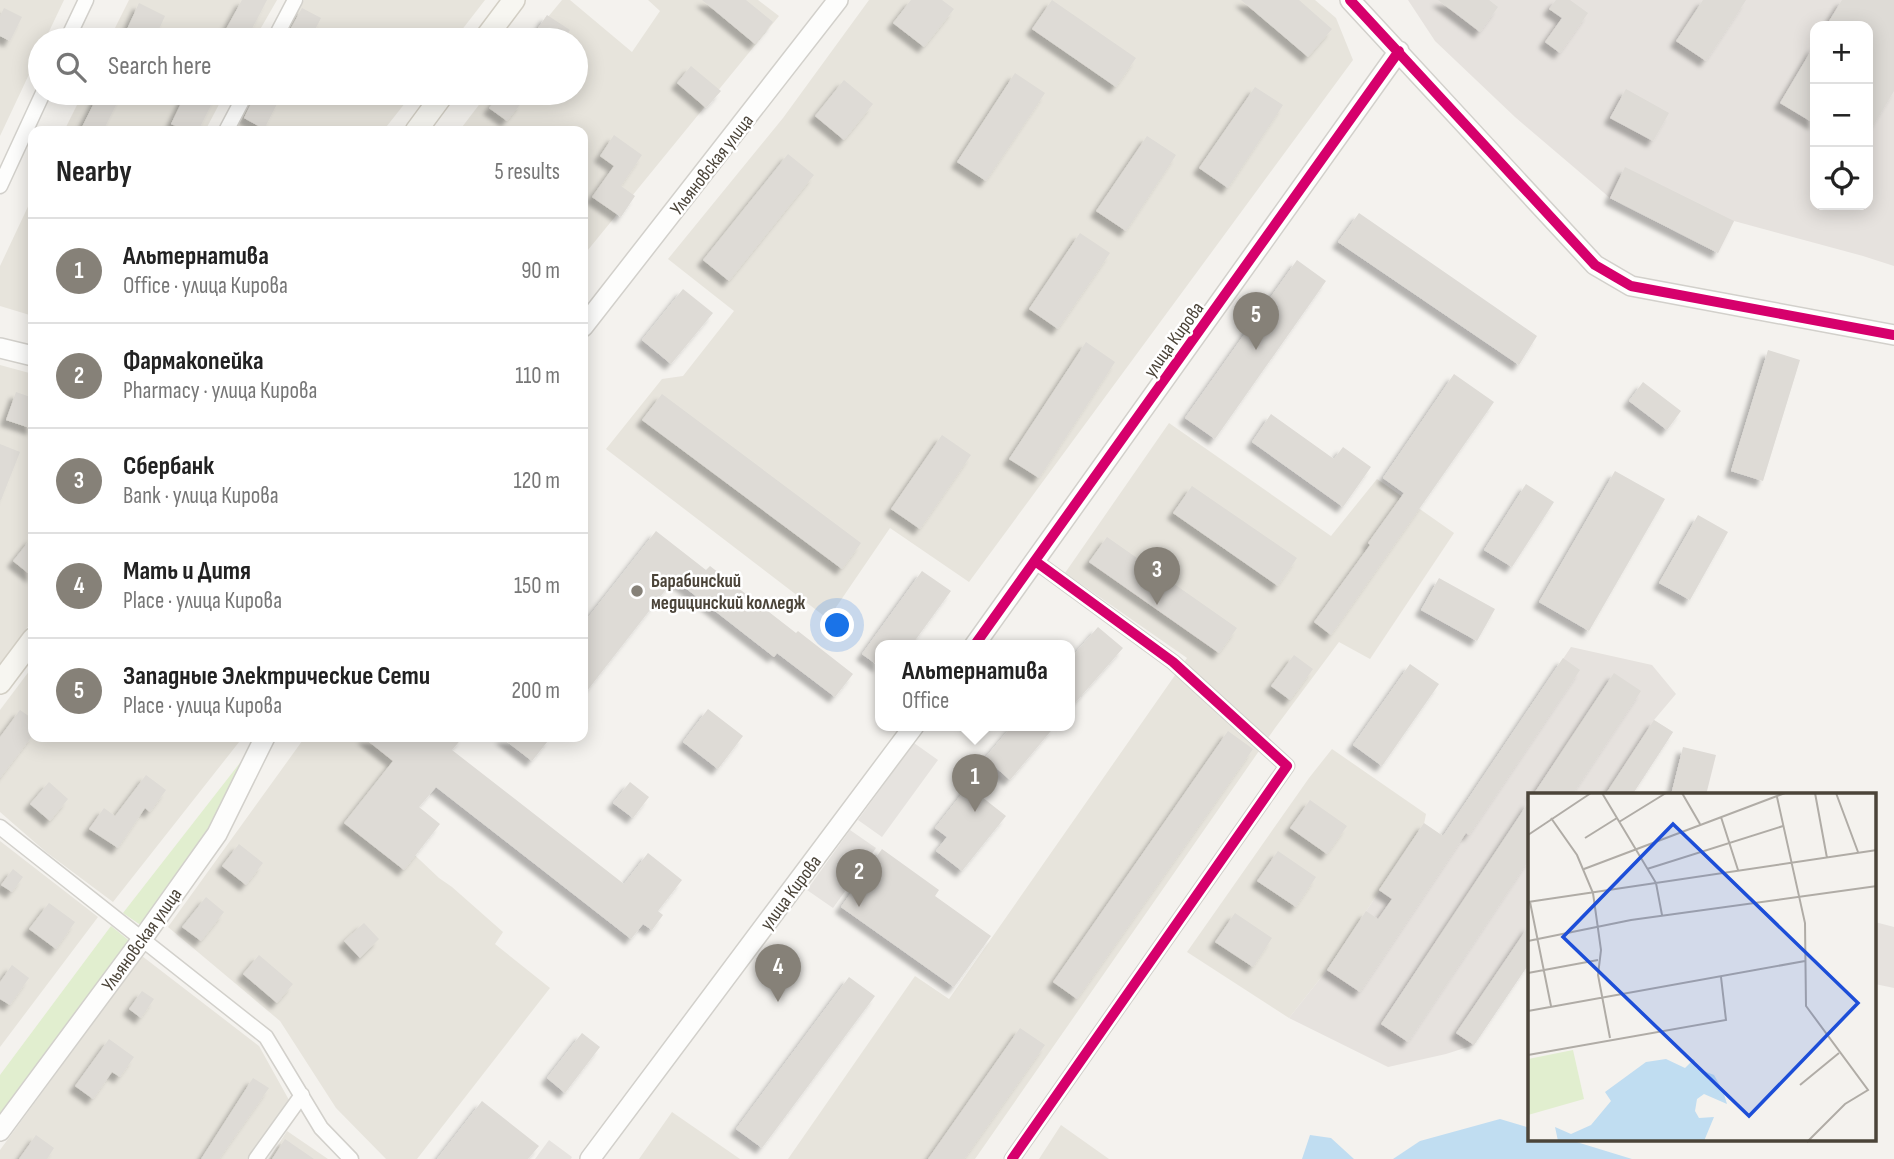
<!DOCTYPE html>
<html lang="en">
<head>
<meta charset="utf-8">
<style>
  body { margin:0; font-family:"Sofia Sans Condensed",sans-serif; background:#f2f2f2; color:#222 }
  .controls { position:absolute; right:21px; top:21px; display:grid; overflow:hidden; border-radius:14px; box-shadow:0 4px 18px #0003 }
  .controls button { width:63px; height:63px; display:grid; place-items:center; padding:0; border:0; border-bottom:2px solid #e0e0e0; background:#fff; color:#222; font:35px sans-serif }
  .you { position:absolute; left:838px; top:626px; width:24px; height:24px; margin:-18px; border:5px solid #fff; border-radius:50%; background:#1a73e8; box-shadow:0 0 0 10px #1a73e833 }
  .badge { display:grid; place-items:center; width:46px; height:46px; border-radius:50%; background:#868178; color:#fff; font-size:23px; font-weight:700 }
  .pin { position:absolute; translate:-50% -58px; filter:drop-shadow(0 2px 4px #0008) }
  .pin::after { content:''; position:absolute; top:37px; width:24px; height:21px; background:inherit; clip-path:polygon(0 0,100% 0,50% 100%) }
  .popup { position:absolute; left:875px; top:640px; width:200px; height:91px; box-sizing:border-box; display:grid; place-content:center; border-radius:14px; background:#fff; filter:drop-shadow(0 2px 5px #0005); font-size:23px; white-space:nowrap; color:#767676 }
  .popup b { font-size:26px; color:#222 }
  .popup::after { content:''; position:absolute; left:50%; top:100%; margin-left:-14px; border:14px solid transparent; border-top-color:#fff }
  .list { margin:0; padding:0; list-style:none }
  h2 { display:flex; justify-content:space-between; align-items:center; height:91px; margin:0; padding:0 28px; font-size:30px }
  h2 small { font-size:23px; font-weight:400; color:#767676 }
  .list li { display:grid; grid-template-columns:46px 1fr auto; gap:21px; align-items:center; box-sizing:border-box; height:105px; padding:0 28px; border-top:2px solid #e0e0e0 }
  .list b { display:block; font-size:26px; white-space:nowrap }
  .list p { margin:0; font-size:23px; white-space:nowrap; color:#767676 }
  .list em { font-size:23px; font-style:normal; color:#767676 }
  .icon { flex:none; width:38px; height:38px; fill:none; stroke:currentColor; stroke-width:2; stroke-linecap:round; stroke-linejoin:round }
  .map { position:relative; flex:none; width:1894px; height:1159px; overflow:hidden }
  .search { position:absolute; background:#fff; box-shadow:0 4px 18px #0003; left:28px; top:28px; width:560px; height:77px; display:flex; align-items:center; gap:18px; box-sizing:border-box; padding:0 24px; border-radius:38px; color:#767676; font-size:26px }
  .panel { position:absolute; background:#fff; box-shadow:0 4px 18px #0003; left:28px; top:126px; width:560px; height:616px; border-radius:14px }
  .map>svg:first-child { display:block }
</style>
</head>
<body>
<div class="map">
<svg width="1894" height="1159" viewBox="0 0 1894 1159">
  <defs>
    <filter id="shadow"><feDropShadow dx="-6" dy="6" stdDeviation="2" flood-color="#0004"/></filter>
  </defs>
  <rect width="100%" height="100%" fill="#f4f2ee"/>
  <path fill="#e7e4dc" d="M0,0H64L45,40H40V51L0,136Z
    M129,0H277L254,40H109Z
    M304,0H485L454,40H282Z
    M562,0H570L632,52L660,11L648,0H758L779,16L583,256V131H459L488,93H576V40H529Z
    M869,0H1315L1336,18L1353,60L969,582L890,528L828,619L606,449L662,379L683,376L734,311L668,259L783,118Z
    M83,93H225L205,131H64Z
    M254,93H413L383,131H234Z
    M33,196V316L0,306V266Z
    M0,365L33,374V620L0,664Z
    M1169,423L1331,536L1377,479L1454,533L1370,659L1339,642L1275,728L975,1159H788L915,976L949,999L1187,658L1065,573Z
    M33,666V737H243L113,902L46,852L0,812V710Z
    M305,737H414L366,809L439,878L452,887L503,932L495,944L550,988L417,1159H386L336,1108L280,1021L168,927Z
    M1332,749L1426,814L1424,824L1327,970L1289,1018L1187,952L1309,778Z
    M0,841L98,917L0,1047Z
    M142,956L259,1046L289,1100L247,1159H0V1150Z
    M672,1112L740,1159H639Z
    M1061,1125L1109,1159H1039Z
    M287,1131L328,1159H269Z"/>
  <path fill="#e6e2de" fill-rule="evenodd" d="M1408,0H1894V266L1863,256L1734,221L1718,253L1610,198L1515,117L1435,41ZM1815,26H1868V205H1815Z
    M1571,647L1652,665L1676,694L1654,720L1673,732L1632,795H1530V962L1474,1045L1446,1054L1388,1067L1289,1018L1327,970L1424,824L1444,837Z
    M1875,922L1894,927V988L1875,984Z"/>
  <path fill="#e1eecf" d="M243,759L212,830L142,926L123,913Z
    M111,926L132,943L0,1122V1075Z"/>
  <path fill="#e6e3df" d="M914,743L938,760L882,837L858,820Z
    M850,830L876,848L833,908L807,890Z
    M549,1140L572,1157L571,1159H535Z"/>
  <path fill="#c0ddf1" d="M1500,1119L1530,1128V1140H1570L1632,1159H1393L1420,1141Z
    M1310,1135L1331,1138L1354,1159H1302Z"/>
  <path fill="#dedbd6" filter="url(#shadow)" d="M242,0H267L246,40H220Z
    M702,0H746L773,22L755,44Z
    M911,0H942L954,9L924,47L893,23Z
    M1052,0L1136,58L1116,87L1032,29Z
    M1241,0H1299L1332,29L1308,57Z
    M1438,0H1489L1498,7L1480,32Z
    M1556,0H1570L1588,13L1560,53L1545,42L1562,18L1549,9Z
    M1703,0H1746L1706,61L1676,41Z
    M1842,0H1894V91L1868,134V26H1826Z
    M139,3L165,16L154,40H122Z
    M4,8L22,17L10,41L0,36V16Z
    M302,8L321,18L310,39L291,28Z
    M547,15L570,30L563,40H530Z
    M1815,44V124L1780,103Z
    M691,66L721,91L706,108L677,83Z
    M1015,73L1045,93L986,181L957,162Z
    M844,80L873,104L844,140L815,116Z
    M1255,87L1283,105L1228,188L1199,168Z
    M1626,89L1669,113L1653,141L1610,118Z
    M99,93H122L103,131H90L82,127Z
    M186,93H217L198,131H187L171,124Z
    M256,93H261L278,102L264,129L244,118Z
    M502,93H511L522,102L507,121L489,108Z
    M614,135L642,155L621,186L635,196L621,217L592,197L614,166L600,156Z
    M1147,136L1176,155L1126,231L1096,211Z
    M788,154L814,175L729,281L703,260Z
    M1625,167L1734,221L1718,253L1610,198Z
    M1359,213L1537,336L1519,365L1338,242Z
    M1080,233L1110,253L1058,329L1029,309Z
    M1297,260L1326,281L1215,439L1185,418Z
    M683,289L713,313L671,364L642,340Z
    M1086,342L1115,362L1039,478L1009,459Z
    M1768,350L1800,360L1763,481L1731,471Z
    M1454,374L1494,402L1331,635L1314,622L1370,545L1368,543L1404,493L1383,478Z
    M1643,382L1681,411L1667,430L1629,401Z
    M16,392L33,398V429L6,420Z
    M662,394L861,543L842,569L642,420Z
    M1271,414L1334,459L1343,447L1371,467L1343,507L1252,442Z
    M942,435L971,455L920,529L891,509Z
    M0,444L20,452L1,500H0Z
    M1615,471L1665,499L1589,631L1539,602Z
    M1526,484L1554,502L1512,567L1484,550Z
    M1192,486L1297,558L1278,586L1173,513Z
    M1698,515L1728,532L1690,600L1659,583Z
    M656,531L706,570L710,566L796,633L798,631L853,674L835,697L777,653L774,657L674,579L583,696V624Z
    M33,536V577L13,561Z
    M1107,537L1237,628L1219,653L1089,562Z
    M922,571L951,591L911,646H880V667L862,654Z
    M1439,578L1495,609L1477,641L1421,610Z
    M1098,627L1123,648L1069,710V660Z
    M1294,655L1313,669L1290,700L1271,686Z
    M1563,658L1580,670L1469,835L1466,833L1360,992L1327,970L1366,911L1378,919L1392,899L1379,890L1424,823L1443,836Z
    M1410,664L1439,684L1382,766L1353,745Z
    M1614,673L1641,691L1572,795H1533Z
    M708,709L743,736L718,769L683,742Z
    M20,710L33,719V735L0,778V737Z
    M1654,720L1673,732L1632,795H1605Z
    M1012,726H1055L1010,780L985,758Z
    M1228,731L1253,749L1077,999L1053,982Z
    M363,737H463L452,750L624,884L648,853L682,880L658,911L663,915L652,930L643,924L631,939L436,787L419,807L440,824L404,870L344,823L393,761Z
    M501,737H551L532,761Z
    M1683,747L1716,755L1706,795H1671Z
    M146,775L166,790L150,812L145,808L118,848L89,829L104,808L115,816Z
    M49,782L68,799L50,821L30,804Z
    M630,782L649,797L633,818L613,803Z
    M968,786L1006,816L962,871L936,851L947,837L935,828Z
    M1310,800L1347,826L1327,854L1290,828Z
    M1530,800V858L1408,1042L1381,1024Z
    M239,844L263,863L246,885L222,866Z
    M882,849L939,890L935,896L991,936L954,987L841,907Z
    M1278,851L1316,877L1296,907L1257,881Z
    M13,869L23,877L12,892L1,885Z
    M206,897L224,912L201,941L182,927Z
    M49,903L75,922L56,949L29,929Z
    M1235,913L1272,938L1253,967L1215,942Z
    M364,923L379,939L360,958L344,941Z
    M1530,924V962L1474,1045L1456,1033Z
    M259,955L293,984L277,1003L243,974Z
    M12,965L29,978L10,1005L0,999V982Z
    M849,977L875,996L762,1148L736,1129Z
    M142,991L154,999L141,1018L129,1009Z
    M1020,1028L1045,1045L964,1159H928Z
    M582,1033L600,1047L565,1093L547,1078Z
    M109,1039L134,1057L120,1077L112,1072L93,1099L75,1086Z
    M253,1078L269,1088L219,1159H201Z
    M482,1101L539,1146L528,1159H437Z
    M36,1135L54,1148L47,1159H19Z
    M285,1139L314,1159H272Z"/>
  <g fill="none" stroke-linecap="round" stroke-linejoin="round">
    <defs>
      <path id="minor" d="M67,40L86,0
        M274,40L295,0
        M226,131L246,93
        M0,186L43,93
        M0,827L266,1037L321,1128L351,1159
        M256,1159L302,1095
        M1012,1159L1287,766L1173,662L1035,561"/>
      <path id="tertiary" d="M1350,0L1595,265L1631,286L1894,335
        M583,327L838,0
        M0,348L33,356
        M974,646L1399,51
        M0,1131L143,938L217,834L265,737
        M590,1159L914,726"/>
      <path id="secondary" d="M484,40L514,0
        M416,131L444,93
        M0,683L33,639"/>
    </defs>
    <use href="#minor" stroke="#d2d0cb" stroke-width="17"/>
    <use href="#tertiary" stroke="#d2d0cb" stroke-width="22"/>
    <use href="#secondary" stroke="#d3cfc5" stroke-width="24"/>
    <use href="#minor" stroke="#fdfdfc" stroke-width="14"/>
    <use href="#tertiary" stroke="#fdfdfc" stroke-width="19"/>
    <use href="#secondary" stroke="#f7f6f1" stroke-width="21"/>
    <defs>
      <path id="cycleway" d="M1350,0L1595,265L1631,286L1894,335
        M974,646L1399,51
        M1012,1159L1287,766L1173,662L1035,561"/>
    </defs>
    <use href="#cycleway" stroke="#fff" stroke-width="15"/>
    <use href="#cycleway" stroke="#d6006c" stroke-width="10"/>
  </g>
  <circle fill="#868178" stroke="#fff" stroke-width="2.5" cx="637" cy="591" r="7"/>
  <g text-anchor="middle" stroke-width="5" stroke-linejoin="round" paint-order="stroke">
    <g font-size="19" fill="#4b4439" stroke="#fff">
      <text transform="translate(711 164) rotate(-52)" y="7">Ульяновская улица</text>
      <text transform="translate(1173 339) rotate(-54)" y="7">улица Кирова</text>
      <text transform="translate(790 892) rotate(-53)" y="7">улица Кирова</text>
      <text transform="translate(141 939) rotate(-54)" y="7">Ульяновская улица</text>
    </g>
    <g font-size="19" font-weight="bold" fill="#4b4439" stroke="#fff" text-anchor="start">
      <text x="651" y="587">Барабинский<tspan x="651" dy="22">медицинский колледж</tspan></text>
    </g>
  </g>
  <g transform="translate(1528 793)">
    <rect width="348" height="348" fill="#f4f2ee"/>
    <path d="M45,257L56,306L0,322V266Z" fill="#e1eecf"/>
    <path d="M138,266L157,275L166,266L168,275L186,282L195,298L199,311L176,301L169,306L167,318L171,325L186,324L176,348H30L27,334L43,341L63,332L83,308L77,299L118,269Z" fill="#c0ddf1"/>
    <path fill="none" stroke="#b0aca6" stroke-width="2" d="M74,0L128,90L134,122M154,0L172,31M287,0L299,65M308,0L330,59M249,4L277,130L278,213L340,297L317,311L279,349M193,24L210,77M23,25L49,62L65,100L73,157L70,182L82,245M91,29L138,0M0,42L63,0M57,45L89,25M56,76L257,0M119,76L255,33M0,109L349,57M2,109L23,213M0,148L103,127L349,93M0,180L70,167M0,218L277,168M0,262L198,227L193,184M272,292L311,260"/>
    <path fill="#1d4ed8" fill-opacity="0.15" stroke="#1d4ed8" stroke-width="3.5" d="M145,31L330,210L221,323L35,144Z"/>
    <rect width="348" height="348" fill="none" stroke="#4b4439" stroke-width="3.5"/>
  </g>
</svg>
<div class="controls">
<button>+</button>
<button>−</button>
<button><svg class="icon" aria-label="locate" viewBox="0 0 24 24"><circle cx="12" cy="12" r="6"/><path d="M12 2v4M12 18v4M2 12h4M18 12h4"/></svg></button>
</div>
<div class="you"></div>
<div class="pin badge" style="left:975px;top:812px">1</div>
<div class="popup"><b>Альтернатива</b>Office</div>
<div class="pin badge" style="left:859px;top:907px">2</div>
<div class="pin badge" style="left:1157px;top:605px">3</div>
<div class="pin badge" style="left:778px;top:1002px">4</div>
<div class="pin badge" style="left:1256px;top:350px">5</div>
<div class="search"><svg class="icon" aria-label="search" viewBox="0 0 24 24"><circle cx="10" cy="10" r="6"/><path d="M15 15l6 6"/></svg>Search here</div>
<section class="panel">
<h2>Nearby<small>5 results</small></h2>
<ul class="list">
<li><span class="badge">1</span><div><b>Альтернатива</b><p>Office · улица Кирова</p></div><em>90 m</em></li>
<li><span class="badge">2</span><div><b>Фармакопейка</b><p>Pharmacy · улица Кирова</p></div><em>110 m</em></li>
<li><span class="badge">3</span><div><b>Сбербанк</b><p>Bank · улица Кирова</p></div><em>120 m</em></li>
<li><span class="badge">4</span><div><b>Мать и Дитя</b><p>Place · улица Кирова</p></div><em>150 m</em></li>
<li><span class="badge">5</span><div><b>Западные Электрические Сети</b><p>Place · улица Кирова</p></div><em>200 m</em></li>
</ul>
</section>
</div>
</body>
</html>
